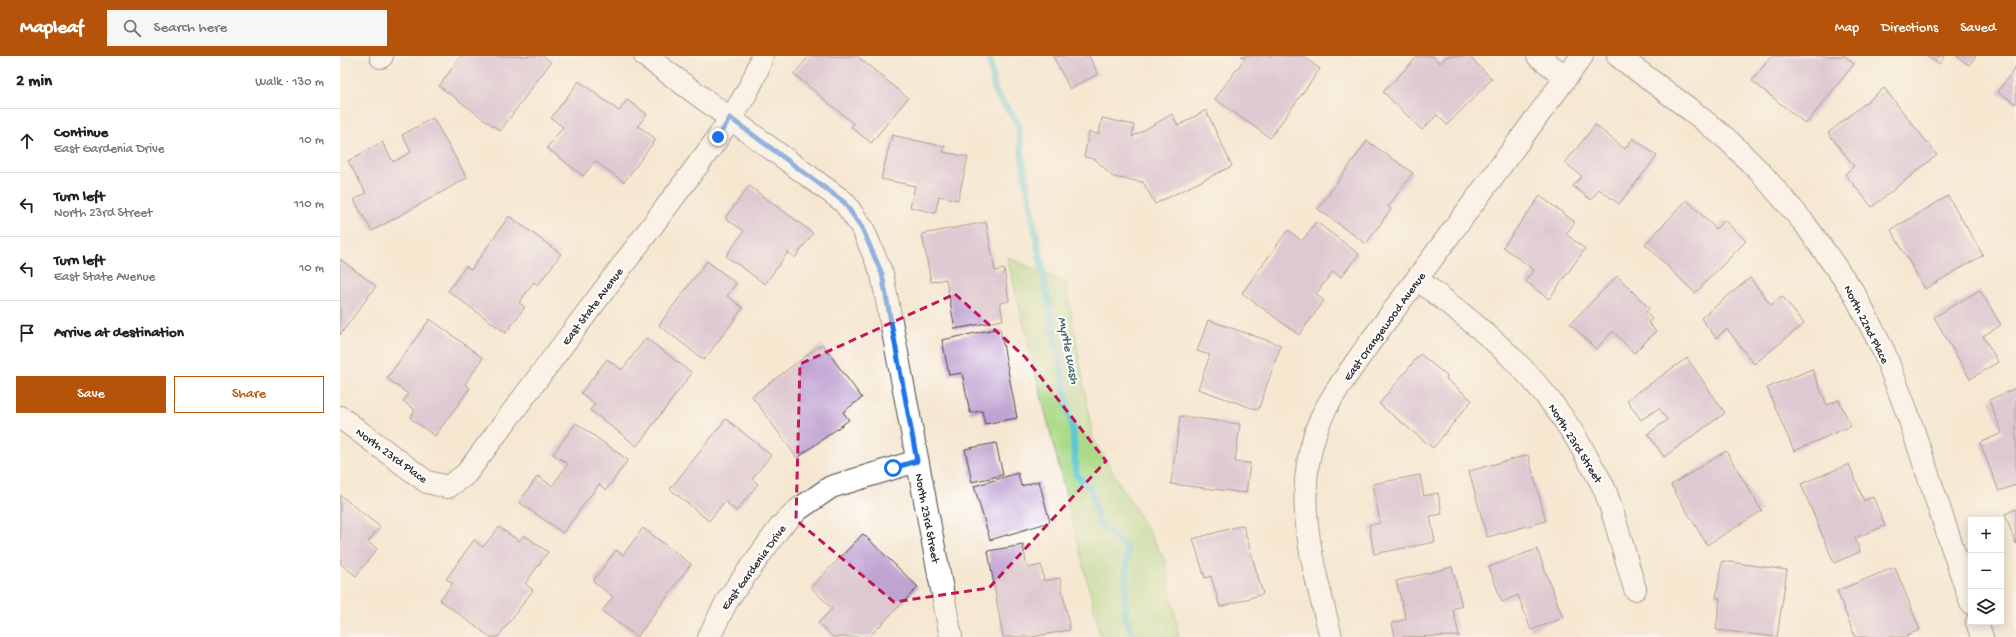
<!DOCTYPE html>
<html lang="en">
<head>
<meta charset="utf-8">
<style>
  body { margin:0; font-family:"Gochi Hand",sans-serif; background:#f6f6f6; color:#222 }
  .controls { position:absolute; right:12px; bottom:12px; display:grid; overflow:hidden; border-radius:0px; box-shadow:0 2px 10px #0003 }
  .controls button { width:36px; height:36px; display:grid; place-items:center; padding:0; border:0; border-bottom:1px solid #e0e0e0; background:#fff; color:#222; font:20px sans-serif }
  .stop { position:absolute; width:12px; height:12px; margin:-9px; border:3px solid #1a73e8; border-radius:50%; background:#fff }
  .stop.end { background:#1a73e8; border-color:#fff; box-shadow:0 1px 4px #0008 }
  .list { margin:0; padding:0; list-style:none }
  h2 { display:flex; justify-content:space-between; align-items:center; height:52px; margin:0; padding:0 16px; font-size:17px }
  h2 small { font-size:13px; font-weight:400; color:#767676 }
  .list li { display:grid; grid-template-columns:26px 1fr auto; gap:12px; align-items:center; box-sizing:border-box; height:64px; padding:0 16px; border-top:1px solid #e0e0e0 }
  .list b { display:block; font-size:15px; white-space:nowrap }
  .list p { margin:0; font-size:13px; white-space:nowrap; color:#767676 }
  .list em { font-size:13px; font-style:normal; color:#767676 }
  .actions { display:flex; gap:8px; padding:12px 16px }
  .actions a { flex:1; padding:9px 0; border:1px solid #b45309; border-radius:0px; text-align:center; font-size:14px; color:#b45309 }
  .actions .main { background:#b45309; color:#fff }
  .icon { flex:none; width:22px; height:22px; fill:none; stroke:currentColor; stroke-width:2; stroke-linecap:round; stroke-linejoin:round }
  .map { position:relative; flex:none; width:1676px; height:581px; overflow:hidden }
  header { display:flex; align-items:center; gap:24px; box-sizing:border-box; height:56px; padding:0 20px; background:#b45309; color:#fff }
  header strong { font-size:19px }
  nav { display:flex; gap:22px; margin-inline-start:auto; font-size:14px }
  .search { width:280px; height:36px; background:#f6f6f6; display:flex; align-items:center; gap:10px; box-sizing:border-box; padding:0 14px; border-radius:0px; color:#767676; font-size:15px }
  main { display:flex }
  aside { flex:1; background:#fff }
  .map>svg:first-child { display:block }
</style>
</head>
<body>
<header>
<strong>Mapleaf</strong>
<div class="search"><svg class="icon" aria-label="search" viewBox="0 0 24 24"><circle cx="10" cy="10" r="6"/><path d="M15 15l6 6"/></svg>Search here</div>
<nav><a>Map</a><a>Directions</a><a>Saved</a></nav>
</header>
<main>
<aside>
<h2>2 min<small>Walk · 130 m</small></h2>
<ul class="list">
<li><svg class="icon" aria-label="ahead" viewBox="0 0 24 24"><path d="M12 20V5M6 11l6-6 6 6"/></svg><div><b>Continue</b><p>East Gardenia Drive</p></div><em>10 m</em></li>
<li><svg class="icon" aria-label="left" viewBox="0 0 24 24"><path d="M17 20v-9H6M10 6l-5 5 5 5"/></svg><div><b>Turn left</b><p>North 23rd Street</p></div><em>110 m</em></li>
<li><svg class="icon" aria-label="left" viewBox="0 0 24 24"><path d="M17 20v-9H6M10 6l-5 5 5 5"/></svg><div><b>Turn left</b><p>East State Avenue</p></div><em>10 m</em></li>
<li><svg class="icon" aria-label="arrive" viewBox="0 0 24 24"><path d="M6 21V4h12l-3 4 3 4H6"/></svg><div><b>Arrive at destination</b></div></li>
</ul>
<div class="actions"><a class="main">Save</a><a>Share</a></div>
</aside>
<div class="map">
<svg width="1676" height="581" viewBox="0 0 1676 581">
  <rect width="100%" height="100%" fill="#fff"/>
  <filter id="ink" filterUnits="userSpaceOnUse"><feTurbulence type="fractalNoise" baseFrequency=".025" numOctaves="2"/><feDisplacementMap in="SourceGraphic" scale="8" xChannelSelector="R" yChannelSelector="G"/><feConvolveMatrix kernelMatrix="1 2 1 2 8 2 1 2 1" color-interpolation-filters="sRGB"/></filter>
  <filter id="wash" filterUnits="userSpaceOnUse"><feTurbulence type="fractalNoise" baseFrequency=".012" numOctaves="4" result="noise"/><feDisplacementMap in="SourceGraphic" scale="16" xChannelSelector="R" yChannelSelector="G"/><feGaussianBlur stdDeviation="0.9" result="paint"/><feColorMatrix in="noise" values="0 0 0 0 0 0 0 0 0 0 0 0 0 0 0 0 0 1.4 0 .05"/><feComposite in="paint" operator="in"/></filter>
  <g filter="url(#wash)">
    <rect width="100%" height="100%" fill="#f5e7d1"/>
    <path fill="#abda88" stroke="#6b825a" d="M667,201L726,227L753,382L825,504L839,581H761Z"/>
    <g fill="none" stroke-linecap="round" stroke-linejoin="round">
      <path stroke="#5dc7d7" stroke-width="7" d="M649,0L655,36L678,67L685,120L733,377L736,419L750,432L759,467L787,493L785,561L793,581"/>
    </g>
    <g id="blocks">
      <path fill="#c1a3d2" d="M121,0H203L211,6L160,75L99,30Z
        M469,0H517L568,42L531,87L511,71L514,68L454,18Z
        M713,0H749L758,18L730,33Z
        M901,0H963L980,13L930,82L875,43L905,2Z
        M1078,0H1093L1100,7L1107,0H1129L1152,23L1107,69L1097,59L1082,74L1043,36Z
        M1431,0H1505L1514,8L1466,68L1412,25Z
        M1587,0H1605L1599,8Z
        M1616,0H1636L1629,9Z
        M1676,10V48L1658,36Z
        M239,25L279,55L287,44L307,58L298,70L316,83L284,126L255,105L243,120L207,92L223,71L211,62Z
        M1544,32L1597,99L1532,151L1505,118L1514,110L1488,77Z
        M866,54L892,110L815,148L803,126L773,121L755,103L744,101L749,76L759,78L762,62L794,69L792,81L832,58L838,70Z
        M93,62L127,122L32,175L14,144L26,137L8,105L42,86L53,106L71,96L62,79Z
        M1255,69L1285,93L1293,82L1317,100L1279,148L1259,133L1251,144L1233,130L1242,120L1225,107Z
        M552,79L605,91L603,96L628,101L618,144L599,140L595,157L570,151L575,130L541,123Z
        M1027,85L1073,117L1048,151L1051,153L1026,188L978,153Z
        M409,130L473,177L455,202L448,196L425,228L386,200L404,175L385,162Z
        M1200,140L1235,166L1226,178L1245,193L1209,243L1185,225L1194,214L1163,191Z
        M1608,140L1643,199L1585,233L1551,174Z
        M1347,144L1376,173L1384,164L1406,185L1355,237L1305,188Z
        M169,160L221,198L198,229L194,226L179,247L185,251L166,277L108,235L126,210L131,214Z
        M646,166L655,215L664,213L669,245L660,247L663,264L615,273L606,223L591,226L582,178Z
        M976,166L1019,198L1001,221L993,215L976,238L984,245L959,279L902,237L948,174L962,185Z
        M0,203L36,230L0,279Z
        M367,205L396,227L387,240L403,252L364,304L319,269Z
        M1277,220L1309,252L1306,256L1312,263L1308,267L1316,275L1294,297L1273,275L1256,293L1230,268Z
        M1410,222L1431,249L1442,240L1464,268L1414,308L1387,273L1376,282L1361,262Z
        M1640,234L1661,269L1643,280L1658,306L1630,323L1594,261Z
        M90,263L143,302L125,328L130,332L95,380L70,362L75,354L63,345L68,338L47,322Z
        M868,264L941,289L918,354L858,333L870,299L857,295Z
        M660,272L677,362L645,368L642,355L630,357L622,317L609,319L602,284Z
        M306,282L352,317L297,390L250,354L255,348L241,337L267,303L282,314Z
        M482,288L522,342L503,356L509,364L457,402L412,340Z
        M1080,298L1107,320L1106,323L1132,344L1093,392L1039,348Z
        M1347,302L1385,357L1324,401L1308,378L1327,364L1319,352L1301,364L1287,344Z
        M1472,313L1487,349L1499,344L1511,370L1454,395L1427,332Z
        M1676,332V429L1659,435L1640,387L1662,377L1649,344Z
        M840,360L900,368L895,406L910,407L906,437L831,428Z
        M386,363L431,399L412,423L418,428L396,455L385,445L369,465L330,433Z
        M236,367L288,404L266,434L259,428L223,477L179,446L198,420L212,430L228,408L213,398Z
        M656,387L663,419L632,426L625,393Z
        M1386,395L1422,455L1367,489L1331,429Z
        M1188,399L1206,465L1147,481L1129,415Z
        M1509,408L1524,445L1533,441L1545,470L1515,482L1520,496L1494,507L1461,428Z
        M678,417L681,430L699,425L710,466L650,484L634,430Z
        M1080,419L1084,440L1098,437L1102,458L1090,460L1095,486L1034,498L1029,469L1040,467L1033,428Z
        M0,439L40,471L28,486L37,493L16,520L0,507Z
        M1676,453V488L1665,458Z
        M903,469L923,538L880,551L871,520L865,522L853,483Z
        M159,471L179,485L184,479L208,496L185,528L193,534L158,581H150L100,544L113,527L106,523L134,484L143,491Z
        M303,472L351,508L297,581L262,555L273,541L253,525L276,494L283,499Z
        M523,478L578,531L529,581H493L478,567L492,553L471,531Z
        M683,489L687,512L701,509L704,525L720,522L730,574L692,581H663L648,495Z
        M1197,493L1223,562L1191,574L1178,539L1162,546L1149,511Z
        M1382,505L1447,514L1437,581L1376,574L1380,542H1376Z
        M1112,511L1122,550L1113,553L1119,580L1055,581L1052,567L1066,563L1056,525Z
        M1555,511L1580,574L1567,579L1568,581H1515L1497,535Z"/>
    </g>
  </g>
  <g filter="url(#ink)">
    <use href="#blocks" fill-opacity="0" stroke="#494744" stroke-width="1"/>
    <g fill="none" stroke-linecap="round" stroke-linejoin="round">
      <defs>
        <path id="street" d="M305,0L504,146L523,173L542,218L611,581
          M1198,0L1226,21
          M1278,0L1352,55L1388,84L1421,117L1465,168L1514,237L1544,296L1567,356L1631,547
          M41,1L42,0
          M1078,224C1149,277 1207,325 1249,405C1255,415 1262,426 1266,437C1277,468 1285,501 1295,533
          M0,361L87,426L108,431L126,418L375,86C393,58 413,32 422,0
          M1637,566L1642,581
          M369,581L388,543L441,470L459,453L491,431L577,405
          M991,581C974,513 952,444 976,375C986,345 1011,314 1028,289L1242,0"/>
      </defs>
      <use href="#street" stroke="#494744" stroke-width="24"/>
      <use href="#street" stroke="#fff" stroke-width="22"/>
    </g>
  </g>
  <g fill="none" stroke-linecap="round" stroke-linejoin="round" filter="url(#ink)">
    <path stroke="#1a73e8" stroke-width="5" d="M378,81L390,62L504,146L522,172L542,218L577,405L553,412"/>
  </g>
  <path d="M0 0H1676V581H0ZM615,238L685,301L766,405L649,532L554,546L456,464L460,308Z" fill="#f5e7d1" fill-opacity=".55" fill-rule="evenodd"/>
  <path fill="none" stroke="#c2185b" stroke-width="3" stroke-dasharray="8 5" stroke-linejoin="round" d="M615,238L685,301L766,405L649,532L554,546L456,464L460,308Z"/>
  <g text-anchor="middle" stroke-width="4" stroke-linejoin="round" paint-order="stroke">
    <g font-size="12" fill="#2b2b2b" stroke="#fff">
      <text transform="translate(252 250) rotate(-53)" y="4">East State Avenue</text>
      <text transform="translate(1527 268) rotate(63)" y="4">North 22nd Place</text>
      <text transform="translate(1044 270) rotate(-54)" y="4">East Orangewood Avenue</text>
      <text transform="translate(1236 387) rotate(58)" y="4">North 23rd Street</text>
      <text transform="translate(52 399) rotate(36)" y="4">North 23rd Place</text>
      <text transform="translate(588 462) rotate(79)" y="4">North 23rd Street</text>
      <text transform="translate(413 511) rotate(-54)" y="4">East Gardenia Drive</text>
    </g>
    <g font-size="13" font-style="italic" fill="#3c6267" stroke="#fff">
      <text transform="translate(730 294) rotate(79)" y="5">Myrtle Wash</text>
    </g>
  </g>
</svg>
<div class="controls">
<button>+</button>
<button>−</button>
<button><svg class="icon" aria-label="layers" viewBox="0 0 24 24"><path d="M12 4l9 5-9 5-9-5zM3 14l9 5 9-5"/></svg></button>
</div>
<div class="stop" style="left:553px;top:412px"></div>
<div class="stop end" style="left:378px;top:81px"></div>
</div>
</main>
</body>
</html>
